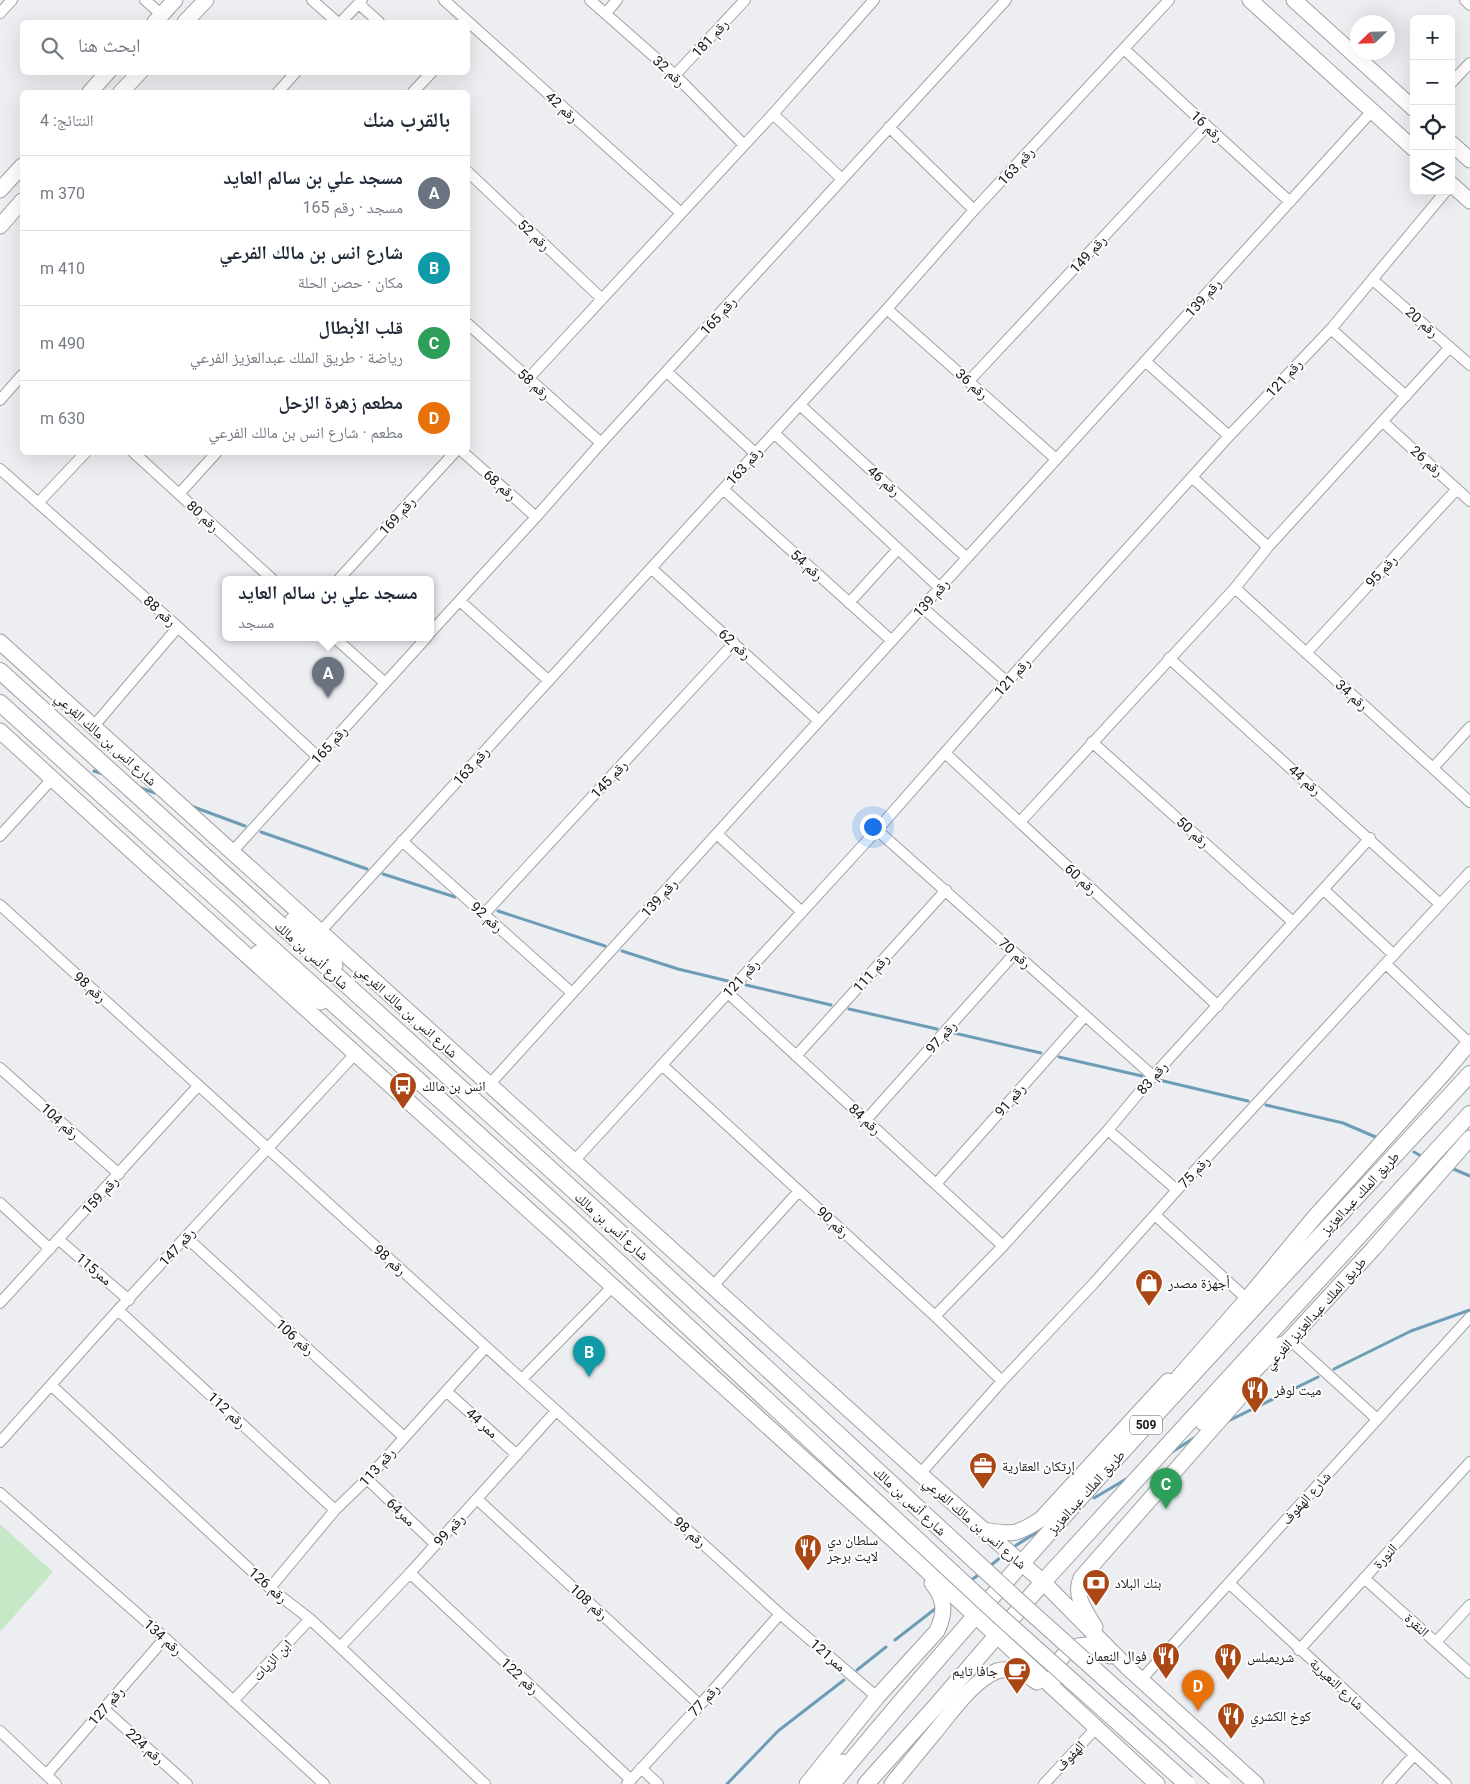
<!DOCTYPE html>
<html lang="ar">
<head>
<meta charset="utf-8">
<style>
  body { margin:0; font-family:Roboto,"Noto Naskh Arabic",sans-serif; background:#f6f6f7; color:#1f2937; direction:rtl }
  .controls { position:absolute; right:15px; top:15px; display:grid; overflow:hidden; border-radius:8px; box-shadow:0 5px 20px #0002 }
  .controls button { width:45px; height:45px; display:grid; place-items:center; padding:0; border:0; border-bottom:1px solid #e0e1e3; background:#fff; color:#1f2937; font:25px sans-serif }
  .compass { position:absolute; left:1350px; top:15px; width:45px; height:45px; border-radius:50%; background:#fff; box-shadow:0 5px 20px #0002; rotate:247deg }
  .you { position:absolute; left:872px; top:826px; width:18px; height:18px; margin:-12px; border:4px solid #fff; border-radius:50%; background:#1a73e8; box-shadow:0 0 0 8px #1a73e833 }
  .badge { display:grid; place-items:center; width:32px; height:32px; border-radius:50%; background:#0b8043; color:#fff; font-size:16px; font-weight:700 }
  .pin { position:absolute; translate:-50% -41px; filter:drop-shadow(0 1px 2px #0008) }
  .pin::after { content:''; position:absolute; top:26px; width:18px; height:15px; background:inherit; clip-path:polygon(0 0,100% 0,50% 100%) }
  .popup { position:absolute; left:222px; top:576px; width:212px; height:65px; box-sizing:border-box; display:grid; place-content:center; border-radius:8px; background:#fff; filter:drop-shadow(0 1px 4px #0005); font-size:16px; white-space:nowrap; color:#747a83 }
  .popup b { font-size:19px; color:#1f2937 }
  .popup::after { content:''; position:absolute; left:50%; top:100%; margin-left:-10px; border:10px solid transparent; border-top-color:#fff }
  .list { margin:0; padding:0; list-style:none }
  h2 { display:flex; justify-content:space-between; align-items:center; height:65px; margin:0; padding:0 20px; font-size:21px }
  h2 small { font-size:16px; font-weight:400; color:#747a83 }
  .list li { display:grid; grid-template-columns:32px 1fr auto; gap:15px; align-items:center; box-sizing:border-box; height:75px; padding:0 20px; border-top:1px solid #e0e1e3 }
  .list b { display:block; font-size:19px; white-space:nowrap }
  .list p { margin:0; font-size:16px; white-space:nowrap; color:#747a83 }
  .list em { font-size:16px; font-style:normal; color:#747a83 }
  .icon { flex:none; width:28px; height:28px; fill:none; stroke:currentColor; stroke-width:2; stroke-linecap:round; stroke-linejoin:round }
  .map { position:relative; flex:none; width:1470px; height:1784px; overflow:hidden; direction:ltr }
  .search { position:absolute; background:#fff; box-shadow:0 5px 20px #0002; left:20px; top:20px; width:450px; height:55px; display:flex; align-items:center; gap:12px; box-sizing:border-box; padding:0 18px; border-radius:8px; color:#747a83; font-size:19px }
  .panel { position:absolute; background:#fff; box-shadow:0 5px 20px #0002; left:20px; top:90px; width:450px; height:365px; border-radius:8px; direction:rtl }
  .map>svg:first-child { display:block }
</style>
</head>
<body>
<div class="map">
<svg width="1470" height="1784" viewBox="0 0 1470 1784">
  <rect width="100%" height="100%" fill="#edeef1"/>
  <path fill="#c7e8c6" d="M0,1524L53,1572L0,1632Z"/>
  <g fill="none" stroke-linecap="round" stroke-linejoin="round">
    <path stroke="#6d9db6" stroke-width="3" d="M94,771L103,774
      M138,787L155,793
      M191,806L245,826
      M261,832L367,869
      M383,874L455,897
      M498,911L605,946
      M622,951L678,969L728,981
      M746,985L831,1005
      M849,1009L937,1029
      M954,1033L1041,1053
      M1059,1057L1142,1076
      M1159,1080L1248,1101
      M1266,1105L1343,1123L1378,1138
      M1414,1152L1423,1157
      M1451,1168L1470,1176
      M1334,1369L1411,1331L1470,1310
      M1224,1423L1318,1377
      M1172,1452L1194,1438
      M1094,1498L1128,1478
      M1015,1546L1037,1532
      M990,1566L1001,1557
      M970,1581L981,1573
      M895,1640L935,1609
      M857,1670L886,1647
      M727,1784L778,1731L844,1680"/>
    <defs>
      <path id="street" d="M145,0L162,15
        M312,0L337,22
        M444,0L681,213
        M590,0L675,75L744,145
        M1465,0L1470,5
        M359,4L379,22
        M0,13L12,0
        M606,13L617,0
        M341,22L362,0
        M1124,49L1207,126L1290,202
        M675,75L745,0
        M1451,83L1470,63
        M278,92L296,72
        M413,92L432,72
        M773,114L842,179
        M889,127L974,210
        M468,172L601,298
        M1373,280L1470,365
        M887,309L1056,459
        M468,324L601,443
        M1331,329L1406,396
        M1145,361L1229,436
        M667,372L755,453
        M528,379L773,114L874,0
        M969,381L1207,126
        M0,400L22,375
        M800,405L967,558
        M1383,422L1470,501
        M774,433L940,588
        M133,452L272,579
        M463,452L536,517
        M0,469L178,627L318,757
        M1193,478L1268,547
        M723,489L892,641
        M179,494L217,452
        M38,503L86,452
        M651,568L819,721
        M339,579L455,452
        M1235,588L1470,802
        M460,601L549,681
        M849,603L898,549
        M923,608L1007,682
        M430,633L536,517L601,443L1006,0
        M334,637L385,683
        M1306,653L1457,489
        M1169,658L1440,904
        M93,727L178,627
        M1092,742L1293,922
        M945,753L1218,1006
        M1433,768L1470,727
        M1020,822L1235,588L1268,547L1450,347
        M877,830L1153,1076
        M717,834L802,912
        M0,836L52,779
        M402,841L572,993
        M231,853L427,637
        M1324,890L1394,955
        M0,905L780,1614L877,1697
        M484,914L734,643
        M320,932L887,309L974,210L1169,0
        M1386,964L1469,1043
        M728,993L1003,1246
        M796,1056L946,890
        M662,1065L935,1316L1002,1381
        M0,1068L119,1174
        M489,1085L1372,111
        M866,1120L1015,953
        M1108,1130L1177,1190
        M574,1161L877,830L1007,682L1229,436L1331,329L1446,191
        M936,1184L1085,1016
        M0,1203L50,1249
        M1155,1215L1247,1299
        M186,1237L404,1437
        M58,1239L129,1300
        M713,1286L799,1191
        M0,1303L198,1086
        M118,1310L335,1510
        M935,1316L1003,1246L1108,1130L1153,1076L1370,838
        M1289,1339L1377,1419
        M522,1379L613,1286
        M52,1386L270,1588L310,1619L340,1647L485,1784
        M446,1391L517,1455
        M0,1442L118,1310L356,1053
        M920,1474L1002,1381L1094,1283L1177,1190L1470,872
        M367,1479L435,1544
        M0,1493L165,1638L324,1784
        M477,1499L700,1705
        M410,1573L631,1780
        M1364,1578L1470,1673
        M1229,1583L1446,1784
        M270,1588L335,1510L367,1479L486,1347
        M1436,1642L1470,1605
        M340,1647L410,1573L556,1411
        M1299,1650L1470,1462
        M1141,1680L1470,1317
        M233,1701L310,1619
        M103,1708L187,1784
        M0,1731L56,1784
        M641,1768L658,1784
        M47,1774L165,1638
        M627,1784L700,1705L780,1614
        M1044,1784L1096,1728
        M1388,1784L1414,1755"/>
      <path id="secondary" d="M1250,0L1414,149
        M1294,0L1414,109
        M155,22L175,0
        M185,22L206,0
        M90,92L108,72
        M121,92L140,72
        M1451,143L1470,160
        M1451,184L1470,201
        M0,190L22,166
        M0,226L22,201
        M0,642L920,1474L1043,1582L1128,1668L1256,1784
        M0,731L148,866L911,1556L1157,1784
        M293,920L335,965
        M258,953L321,1002
        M1279,1351L1373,1249L1470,1138
        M1164,1394L1247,1299L1313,1219L1444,1073L1470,1042
        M984,1530C1012,1535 1017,1535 1041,1519L1168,1381
        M1095,1627C1086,1612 1073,1596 1081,1578L1253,1382
        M1055,1678C1055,1660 1069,1644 1088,1645C1095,1646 1104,1653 1110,1656
        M807,1784L877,1697L937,1631C946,1612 945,1599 932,1583
        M819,1784L843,1762
        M892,1784C906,1767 920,1750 934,1733C950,1714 973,1680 997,1671C1011,1667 1027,1674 1037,1682"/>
      <path id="primary" d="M0,671L602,1216
        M0,703L571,1218
        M1203,1422L1277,1347L1287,1343
        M832,1784C1035,1539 1254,1308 1470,1074
        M866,1784L936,1706L1043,1582L1470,1114"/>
    </defs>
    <use href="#street" stroke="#a0a1a4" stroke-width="12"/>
    <use href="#secondary" stroke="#a0a1a4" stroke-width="17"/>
    <use href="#primary" stroke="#a0a1a4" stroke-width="18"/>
    <use href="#street" stroke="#fff" stroke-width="10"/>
    <use href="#secondary" stroke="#fff" stroke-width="15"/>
    <use href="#primary" stroke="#fff" stroke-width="16"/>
    <defs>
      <path id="primary-bridge" d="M602,1216L1014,1597L1222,1784
        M571,1218L996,1613L1187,1784"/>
    </defs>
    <use href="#primary-bridge" stroke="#a0a1a4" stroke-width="18" stroke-linecap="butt"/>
    <use href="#primary-bridge" stroke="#fff" stroke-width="16"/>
  </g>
  <defs>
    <symbol id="bus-pin" viewBox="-11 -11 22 30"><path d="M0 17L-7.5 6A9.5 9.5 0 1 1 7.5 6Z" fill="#ab4615" stroke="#fff"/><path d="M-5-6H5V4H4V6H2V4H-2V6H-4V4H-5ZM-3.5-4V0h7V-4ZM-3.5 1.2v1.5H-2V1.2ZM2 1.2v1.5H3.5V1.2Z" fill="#fff"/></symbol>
    <symbol id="shop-pin" viewBox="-11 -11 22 30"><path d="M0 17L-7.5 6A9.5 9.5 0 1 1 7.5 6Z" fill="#ab4615" stroke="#fff"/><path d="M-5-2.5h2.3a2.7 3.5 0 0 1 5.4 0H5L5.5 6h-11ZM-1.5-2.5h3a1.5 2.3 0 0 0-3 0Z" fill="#fff"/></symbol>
    <symbol id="restaurant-pin" viewBox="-11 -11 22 30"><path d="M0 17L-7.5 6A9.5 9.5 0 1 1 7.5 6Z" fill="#ab4615" stroke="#fff"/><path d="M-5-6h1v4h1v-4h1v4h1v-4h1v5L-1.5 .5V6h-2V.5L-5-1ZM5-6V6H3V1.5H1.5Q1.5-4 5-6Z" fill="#fff"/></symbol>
    <symbol id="office-pin" viewBox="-11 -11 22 30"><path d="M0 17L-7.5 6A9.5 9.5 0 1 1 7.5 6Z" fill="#ab4615" stroke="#fff"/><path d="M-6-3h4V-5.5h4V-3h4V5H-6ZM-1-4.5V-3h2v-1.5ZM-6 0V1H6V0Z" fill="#fff"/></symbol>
    <symbol id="bank-pin" viewBox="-11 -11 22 30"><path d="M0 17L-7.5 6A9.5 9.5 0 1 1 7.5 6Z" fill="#ab4615" stroke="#fff"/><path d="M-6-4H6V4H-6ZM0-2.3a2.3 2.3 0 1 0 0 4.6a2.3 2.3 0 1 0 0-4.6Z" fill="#fff"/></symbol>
    <symbol id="cafe-pin" viewBox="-11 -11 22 30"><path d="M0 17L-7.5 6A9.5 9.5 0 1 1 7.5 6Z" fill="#ab4615" stroke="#fff"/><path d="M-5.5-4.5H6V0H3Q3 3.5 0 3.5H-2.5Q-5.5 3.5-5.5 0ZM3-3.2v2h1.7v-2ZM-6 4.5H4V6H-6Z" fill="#fff"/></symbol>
  </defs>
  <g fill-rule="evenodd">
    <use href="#bus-pin" x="387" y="1070" width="32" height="43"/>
    <use href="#shop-pin" x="1133" y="1267" width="32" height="43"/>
    <use href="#restaurant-pin" x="1239" y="1374" width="32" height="43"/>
    <use href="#office-pin" x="967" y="1450" width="32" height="43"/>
    <use href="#restaurant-pin" x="792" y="1532" width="32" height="43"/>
    <use href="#bank-pin" x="1080" y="1567" width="32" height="43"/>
    <use href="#restaurant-pin" x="1150" y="1640" width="32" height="43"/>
    <use href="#restaurant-pin" x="1212" y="1641" width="32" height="43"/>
    <use href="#cafe-pin" x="1001" y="1655" width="32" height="43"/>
    <use href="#restaurant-pin" x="1215" y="1700" width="32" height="43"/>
  </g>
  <g text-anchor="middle" stroke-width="4" stroke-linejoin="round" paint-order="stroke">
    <rect fill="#fff" stroke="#5c5c5d" stroke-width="1" x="1130" y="1415.5" width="32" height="19" rx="4"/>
    <g font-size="12" font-weight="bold" fill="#161617">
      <text x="1146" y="1429">509</text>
    </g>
    <g font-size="14" fill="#161617" stroke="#fff">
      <text transform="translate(710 38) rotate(-47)" y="5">رقم 181</text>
      <text transform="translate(669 71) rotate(43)" y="5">رقم 32</text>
      <text transform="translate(562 107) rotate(42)" y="5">رقم 42</text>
      <text transform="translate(1207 126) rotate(43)" y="5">رقم 16</text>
      <text transform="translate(1016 166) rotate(-47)" y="5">رقم 163</text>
      <text transform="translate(534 235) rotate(43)" y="5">رقم 52</text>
      <text transform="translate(1088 254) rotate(-47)" y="5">رقم 149</text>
      <text transform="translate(1203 298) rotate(-48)" y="5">رقم 139</text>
      <text transform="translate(718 316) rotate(-48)" y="5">رقم 165</text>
      <text transform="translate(1422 322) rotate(41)" y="5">رقم 20</text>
      <text transform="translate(1284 378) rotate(-47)" y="5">رقم 121</text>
      <text transform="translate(534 384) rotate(42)" y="5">رقم 58</text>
      <text transform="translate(972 384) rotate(42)" y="5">رقم 36</text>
      <text transform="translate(1427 461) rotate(42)" y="5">رقم 26</text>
      <text transform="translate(744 466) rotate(-48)" y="5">رقم 163</text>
      <text transform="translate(884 481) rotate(42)" y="5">رقم 46</text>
      <text transform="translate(500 485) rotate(41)" y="5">رقم 68</text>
      <text transform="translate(203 516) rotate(43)" y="5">رقم 80</text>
      <text transform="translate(397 516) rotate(-48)" y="5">رقم 169</text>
      <text transform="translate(807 565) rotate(42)" y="5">رقم 54</text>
      <text transform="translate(1381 571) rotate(-47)" y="5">رقم 95</text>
      <text transform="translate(931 598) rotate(-48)" y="5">رقم 139</text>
      <text transform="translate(160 611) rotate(42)" y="5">رقم 88</text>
      <text transform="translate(735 644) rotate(42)" y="5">رقم 62</text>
      <text transform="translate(1012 677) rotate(-48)" y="5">رقم 121</text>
      <text transform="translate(1352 695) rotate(42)" y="5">رقم 34</text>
      <text transform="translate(106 739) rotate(42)" y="5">شارع انس بن مالك الفرعي</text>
      <text transform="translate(329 745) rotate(-48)" y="5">رقم 165</text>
      <text transform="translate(471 766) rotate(-48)" y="5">رقم 163</text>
      <text transform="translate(609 779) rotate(-47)" y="5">رقم 145</text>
      <text transform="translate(1305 780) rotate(42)" y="5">رقم 44</text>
      <text transform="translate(1193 832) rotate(42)" y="5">رقم 50</text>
      <text transform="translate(1081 879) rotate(43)" y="5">رقم 60</text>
      <text transform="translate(659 898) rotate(-48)" y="5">رقم 139</text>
      <text transform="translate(487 917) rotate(42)" y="5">رقم 92</text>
      <text transform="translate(1015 953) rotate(42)" y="5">رقم 70</text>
      <text transform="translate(312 955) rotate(42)" y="5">شارع أنس بن مالك</text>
      <text transform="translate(871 973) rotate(-48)" y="5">رقم 111</text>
      <text transform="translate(741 978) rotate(-47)" y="5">رقم 121</text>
      <text transform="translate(90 987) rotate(42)" y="5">رقم 98</text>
      <text transform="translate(407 1011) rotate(42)" y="5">شارع انس بن مالك الفرعي</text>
      <text transform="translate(941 1037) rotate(-48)" y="5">رقم 97</text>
      <text transform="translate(1152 1078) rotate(-49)" y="5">رقم 83</text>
      <text transform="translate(1010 1100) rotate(-49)" y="5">رقم 91</text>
      <text transform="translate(865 1119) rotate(43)" y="5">رقم 84</text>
      <text transform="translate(60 1121) rotate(42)" y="5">رقم 104</text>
      <text transform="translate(1194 1172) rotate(-47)" y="5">رقم 75</text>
      <text transform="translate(1360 1193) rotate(-47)" y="5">طريق الملك عبدالعزيز</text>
      <text transform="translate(100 1195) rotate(-47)" y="5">رقم 159</text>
      <text transform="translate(833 1222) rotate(43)" y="5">رقم 90</text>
      <text transform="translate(612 1226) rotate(42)" y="5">شارع أنس بن مالك</text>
      <text transform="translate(177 1247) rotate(-48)" y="5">رقم 147</text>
      <text transform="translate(390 1260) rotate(42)" y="5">رقم 98</text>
      <text transform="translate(94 1269) rotate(40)" y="5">ممر115</text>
      <text transform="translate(1315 1313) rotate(-48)" y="5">طريق الملك عبدالعزيز الفرعي</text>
      <text transform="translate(295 1337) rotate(42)" y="5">رقم 106</text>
      <text transform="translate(227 1410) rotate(43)" y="5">رقم 112</text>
      <text transform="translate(482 1423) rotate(42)" y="5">ممر 44</text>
      <text transform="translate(377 1467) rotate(-48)" y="5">رقم 113</text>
      <text transform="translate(1086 1492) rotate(-48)" y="5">طريق الملك عبدالعزيز</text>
      <text transform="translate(1306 1498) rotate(-48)" y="5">شارع الهفوف</text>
      <text transform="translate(910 1501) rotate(43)" y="5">شارع أنس بن مالك</text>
      <text transform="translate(401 1512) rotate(44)" y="5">ممر64</text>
      <text transform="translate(975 1523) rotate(41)" y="5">شارع انس بن مالك الفرعي</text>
      <text transform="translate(449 1530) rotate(-47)" y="5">رقم 99</text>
      <text transform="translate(690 1532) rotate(42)" y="5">رقم 98</text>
      <text transform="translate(1385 1556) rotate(-48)" y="5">النورة</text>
      <text transform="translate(268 1585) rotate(41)" y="5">رقم 126</text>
      <text transform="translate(589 1602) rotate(43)" y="5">رقم 108</text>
      <text transform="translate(1417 1625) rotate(42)" y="5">النقرة</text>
      <text transform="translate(163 1637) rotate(42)" y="5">رقم 134</text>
      <text transform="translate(828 1655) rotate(41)" y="5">ممر121</text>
      <text transform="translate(272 1660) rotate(-47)" y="5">ابن الزيات</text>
      <text transform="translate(520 1676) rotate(43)" y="5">رقم 122</text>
      <text transform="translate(1337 1684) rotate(43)" y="5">شارع النعيرية</text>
      <text transform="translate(704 1700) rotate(-48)" y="5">رقم 77</text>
      <text transform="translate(106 1706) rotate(-49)" y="5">رقم 127</text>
      <text transform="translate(145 1746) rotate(42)" y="5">رقم 224</text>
      <text transform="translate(1070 1756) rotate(-47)" y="5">الهفوف</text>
    </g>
    <g font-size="14" fill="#161617" stroke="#fff" text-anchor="start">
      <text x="422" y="1091">انس بن مالك</text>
      <text x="1168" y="1288">أجهزة مصدر</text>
      <text x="1274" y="1395">ميت لوفر</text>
      <text x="1002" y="1471">إرتكان العقارية</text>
      <text x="827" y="1545">سلطان دي<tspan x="827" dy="16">لايت برجر</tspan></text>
      <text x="1115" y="1588">بنك البلاد</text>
      <text x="1147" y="1661" text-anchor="end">فوال النعمان</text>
      <text x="1247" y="1662">شريمبلس</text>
      <text x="998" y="1676" text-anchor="end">جافا تايم</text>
      <text x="1250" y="1721">كوخ الكشري</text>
    </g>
  </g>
</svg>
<div class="controls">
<button>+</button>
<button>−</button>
<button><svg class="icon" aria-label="locate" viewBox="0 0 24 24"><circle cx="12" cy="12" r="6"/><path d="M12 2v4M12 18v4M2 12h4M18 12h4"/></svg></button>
<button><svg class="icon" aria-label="layers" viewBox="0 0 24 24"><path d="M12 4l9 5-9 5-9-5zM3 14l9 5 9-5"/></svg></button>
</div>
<svg class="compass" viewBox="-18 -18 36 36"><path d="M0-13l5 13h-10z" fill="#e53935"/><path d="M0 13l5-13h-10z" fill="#747a83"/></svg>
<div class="you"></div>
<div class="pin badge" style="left:328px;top:698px;background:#6b7280">A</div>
<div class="popup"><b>مسجد علي بن سالم العايد</b>مسجد</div>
<div class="pin badge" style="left:589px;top:1377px;background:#0f9aa8">B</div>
<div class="pin badge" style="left:1166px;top:1509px;background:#2e9e5b">C</div>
<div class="pin badge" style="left:1198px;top:1711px;background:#e8710a">D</div>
<div class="search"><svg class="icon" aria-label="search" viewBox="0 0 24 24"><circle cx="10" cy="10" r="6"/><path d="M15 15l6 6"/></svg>ابحث هنا</div>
<section class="panel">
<h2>بالقرب منك<small>النتائج: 4</small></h2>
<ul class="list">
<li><span class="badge" style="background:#6b7280">A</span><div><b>مسجد علي بن سالم العايد</b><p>مسجد · رقم 165</p></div><em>370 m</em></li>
<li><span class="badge" style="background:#0f9aa8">B</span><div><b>شارع انس بن مالك الفرعي</b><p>مكان · حصن الحلة</p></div><em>410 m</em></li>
<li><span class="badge" style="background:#2e9e5b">C</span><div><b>قلب الأبطال</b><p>رياضة · طريق الملك عبدالعزيز الفرعي</p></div><em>490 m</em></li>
<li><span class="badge" style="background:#e8710a">D</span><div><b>مطعم زهرة الزحل</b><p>مطعم · شارع انس بن مالك الفرعي</p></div><em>630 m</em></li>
</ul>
</section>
</div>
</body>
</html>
